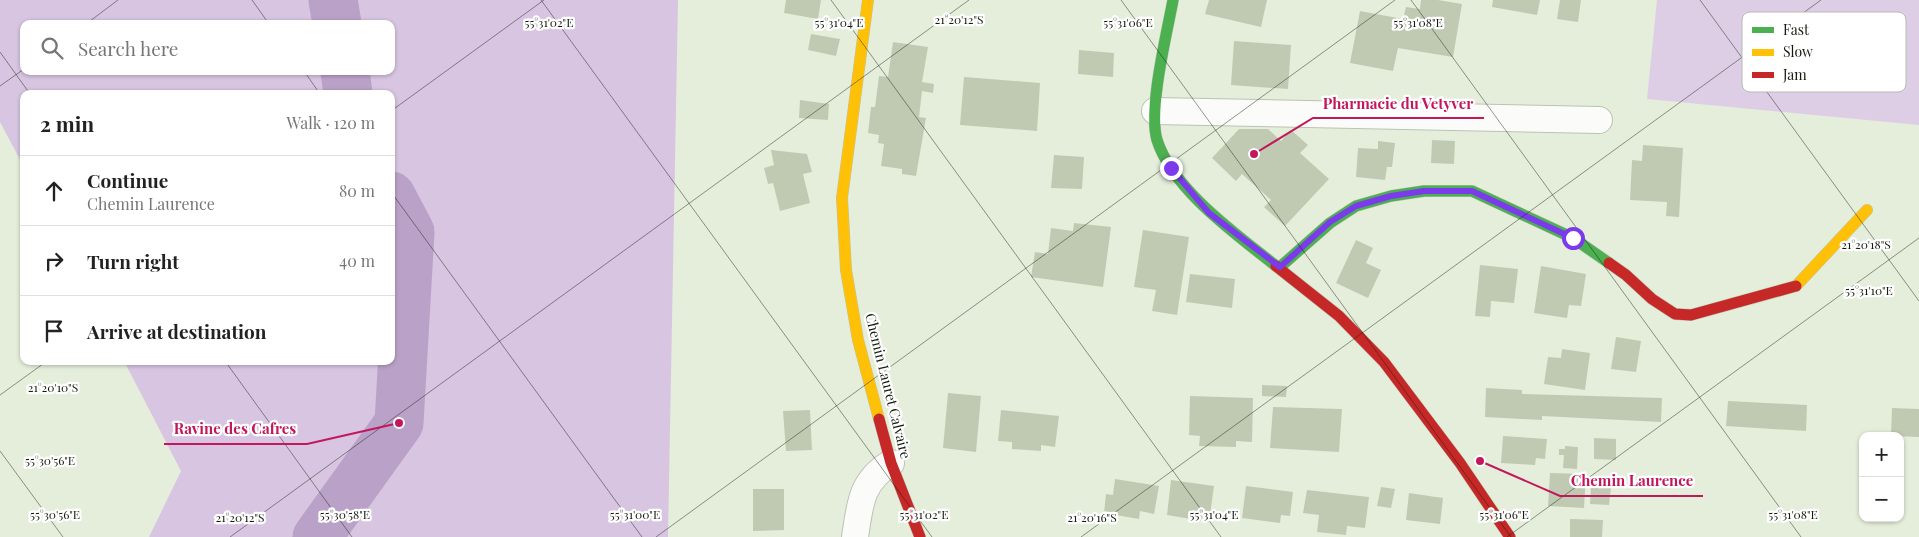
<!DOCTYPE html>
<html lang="en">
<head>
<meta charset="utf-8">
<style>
  body { margin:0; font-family:"Playfair Display",serif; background:#f6f6f6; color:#222 }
  .controls { position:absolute; right:15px; bottom:15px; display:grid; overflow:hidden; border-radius:10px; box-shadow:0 1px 4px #0004 }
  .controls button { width:45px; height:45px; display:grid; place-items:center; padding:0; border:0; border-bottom:1px solid #e0e0e0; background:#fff; color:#222; font:25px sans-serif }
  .stop { position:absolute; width:15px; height:15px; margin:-11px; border:4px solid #7c3aed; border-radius:50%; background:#fff }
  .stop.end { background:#7c3aed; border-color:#fff; box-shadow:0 1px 5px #0008 }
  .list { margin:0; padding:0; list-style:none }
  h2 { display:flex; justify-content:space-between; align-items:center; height:65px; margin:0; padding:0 20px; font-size:21px }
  h2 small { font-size:16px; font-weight:400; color:#767676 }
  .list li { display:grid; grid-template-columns:32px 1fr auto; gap:15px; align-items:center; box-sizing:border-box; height:70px; padding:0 20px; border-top:1px solid #e0e0e0 }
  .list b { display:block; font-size:19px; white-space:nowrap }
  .list p { margin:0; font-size:16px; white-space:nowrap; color:#767676 }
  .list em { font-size:16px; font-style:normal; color:#767676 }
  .icon { flex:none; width:28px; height:28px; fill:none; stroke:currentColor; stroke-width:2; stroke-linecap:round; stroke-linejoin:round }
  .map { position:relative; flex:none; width:1919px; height:537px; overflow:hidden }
  .search { position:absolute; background:#fff; box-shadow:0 1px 4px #0004; left:20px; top:20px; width:375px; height:55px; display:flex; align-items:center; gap:12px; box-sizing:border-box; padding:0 18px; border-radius:10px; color:#767676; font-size:19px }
  .panel { position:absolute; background:#fff; box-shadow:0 1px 4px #0004; left:20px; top:90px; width:375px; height:275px; border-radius:10px }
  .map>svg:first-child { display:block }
</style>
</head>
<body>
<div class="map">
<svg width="1919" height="537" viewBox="0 0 1919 537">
  <rect width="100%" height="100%" fill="#e5eedb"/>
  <path fill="#ddcee5" d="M1657,0H1919V125L1647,99Z"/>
  <path fill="#d7c5e1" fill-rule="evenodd" d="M0,0H678L668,537H149L181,471L124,361H391V94H24V167L0,122ZM24,24H391V71H24Z"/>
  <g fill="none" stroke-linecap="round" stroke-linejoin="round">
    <path stroke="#baa1c8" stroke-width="49" d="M333,0L337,24
      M345,71L348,94
      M317,537L399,423L410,232L391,196"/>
  </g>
  <path fill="#c0cab3" d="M786,0H821L818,19L784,13Z
    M1209,0H1267L1261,27L1205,14Z
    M1421,0H1438L1462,4L1453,57L1398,48L1393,71L1350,63L1360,11L1403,19L1406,7L1420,9Z
    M1493,0H1540L1537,15L1492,7Z
    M1560,0H1581L1578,22L1557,19Z
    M811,34L840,39L836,56L808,50Z
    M1234,41L1291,45L1288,89L1231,85Z
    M893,42L928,47L922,82L934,84L933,93L922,91L919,117L926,118L916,176L902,174V169L881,166L884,144L878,143L879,135L868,133L871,107H875L879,76L888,77Z
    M1079,50L1114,53L1113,77L1078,74Z
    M964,77L1040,83L1037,131L960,125Z
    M800,100L829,104L828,120L799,118Z
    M1239,129H1268L1281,141L1291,130L1308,145L1300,153L1329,179L1285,226L1264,207L1271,200L1242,174L1236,181L1212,158Z
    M1432,140L1455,141L1454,164L1431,163Z
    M1378,141L1395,143L1392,167H1387L1385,180L1356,177L1358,148L1378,149Z
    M1643,145L1683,148L1679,217L1666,216L1667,202L1630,200L1632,160L1642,161Z
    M771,150L807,154L812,172L803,174L810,203L780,211L773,183L768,184L764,168L774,165Z
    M1054,155L1084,157L1082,189L1051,188Z
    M1074,223L1111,227L1103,287L1031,277L1035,252L1048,254L1051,228L1073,231Z
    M1143,230L1189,237L1177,315L1152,311L1156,290L1134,287Z
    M1356,240L1373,248L1366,263L1381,270L1368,298L1336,283Z
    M1480,265L1518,269L1514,303L1491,301L1490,317L1475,316Z
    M1541,266L1586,274L1581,306L1569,305L1567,318L1534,313Z
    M1190,274L1235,279L1232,308L1186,302Z
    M1616,337L1641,341L1636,372L1611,369Z
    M1562,349L1590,353L1585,390L1544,384L1548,357L1561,358Z
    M1262,385L1287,386L1286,397L1262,396Z
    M1486,388L1522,390V394L1662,398L1661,422L1542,416V420L1485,417Z
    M948,393L981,396L976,452L943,448Z
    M1190,396L1253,398L1252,442L1236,441V447L1199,446L1200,436L1189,435Z
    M1728,401L1807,405L1806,431L1726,426Z
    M1273,407L1342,409L1339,452L1270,448Z
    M1892,408L1919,409V437L1891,436Z
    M810,410L812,450L786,451L783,411Z
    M1001,410L1059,416L1055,447L1041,445V451L1012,449V442L998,441Z
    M1503,436L1547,439L1545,459L1536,458L1535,465L1501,463Z
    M1594,438L1616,439V460L1594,459Z
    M1565,446L1578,447L1577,469L1563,468L1564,455H1559V449H1565Z
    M1550,473L1586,474L1584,508L1548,506Z
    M1115,479L1159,486L1154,514L1140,511L1139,519L1104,513L1106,494L1113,495Z
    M1171,480L1214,486L1209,522L1167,515Z
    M1246,486L1293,492L1290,516L1281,515L1280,523L1242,518Z
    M1381,487L1395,489L1391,508L1377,506Z
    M1591,487L1611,488L1609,505L1590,504Z
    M753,489H784V530L753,531Z
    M1307,490L1369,497L1365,528L1347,526L1346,535L1317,532L1319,515L1303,513Z
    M1409,493L1443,498L1440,524L1406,520Z
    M1570,519L1603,520L1602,537H1570Z"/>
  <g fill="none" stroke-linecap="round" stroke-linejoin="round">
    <defs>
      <path id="street" d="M1155,111L1599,120
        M855,537C860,504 861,481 891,463"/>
      <path id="fast" d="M1173,0C1167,33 1148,109 1157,140C1173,190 1236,234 1276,266
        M1280,267L1330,223L1356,206L1391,196L1424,191H1472L1573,238L1609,263"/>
      <path id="slow" d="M868,0L842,198L846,270L858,340L879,419
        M1796,286L1867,210"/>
      <path id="jam" d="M1609,263L1626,275L1652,299L1675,314L1691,315L1796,286
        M1276,266L1339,316L1384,362L1460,463L1510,537
        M879,419L891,463L920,537"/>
    </defs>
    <use href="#street" stroke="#bbc3b3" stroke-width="28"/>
    <use href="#fast" stroke="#bbc3b3" stroke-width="12"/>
    <use href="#slow" stroke="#bbc3b3" stroke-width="12"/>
    <use href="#jam" stroke="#bbc3b3" stroke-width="12"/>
    <use href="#street" stroke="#fbfcfa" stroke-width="26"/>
    <use href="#fast" stroke="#4caf50" stroke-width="11"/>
    <use href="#slow" stroke="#ffc107" stroke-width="11"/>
    <use href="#jam" stroke="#c62828" stroke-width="11"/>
  </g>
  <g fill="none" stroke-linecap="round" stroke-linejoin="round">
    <path stroke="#7c3aed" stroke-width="6" d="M1171,168L1209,213L1280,267L1330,222L1356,206L1391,196L1424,191H1472L1573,238"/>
  </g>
  <path fill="none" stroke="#141a0d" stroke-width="1" stroke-opacity="0.45" d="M252,0L269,24M541,0L932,537M831,0L1221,537M1121,0L1511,537M1411,0L1801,537M1700,0L1919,301M86,24L118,0M0,52L30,94M304,71L320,94M0,86L24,69M391,111L544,0M391,192L642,537M225,361L352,537M0,395L47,361M0,451L63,537M230,537L969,0M656,537L1395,0M1081,537L1821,0M1507,537L1919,238"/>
  <g text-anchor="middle" stroke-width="4.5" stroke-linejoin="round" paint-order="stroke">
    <g font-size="14" fill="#141a0d" stroke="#fff">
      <text transform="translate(888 386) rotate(76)" y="5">Chemin Lauret Calvaire</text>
    </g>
  </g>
  <rect x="1742" y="12" width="164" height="80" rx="8" fill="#fff" stroke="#b8bab6" stroke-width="1"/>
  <rect x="1752" y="27" width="22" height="6" fill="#4caf50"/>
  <rect x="1752" y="49" width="22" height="7" fill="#ffc107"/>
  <rect x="1752" y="72" width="22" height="6" fill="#c62828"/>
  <g font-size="14" fill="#141a0d">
    <text x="1783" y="35">Fast</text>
    <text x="1783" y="57">Slow</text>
    <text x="1783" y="80">Jam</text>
  </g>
  <g font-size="12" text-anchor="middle" fill="#141a0d" stroke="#fff" stroke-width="4.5" stroke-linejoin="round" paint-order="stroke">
    <text x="959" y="24">21°20'12"S</text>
    <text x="549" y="27">55°31'02"E</text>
    <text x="839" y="27">55°31'04"E</text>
    <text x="1128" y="27">55°31'06"E</text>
    <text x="1418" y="27">55°31'08"E</text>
    <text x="1866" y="249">21°20'18"S</text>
    <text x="1869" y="295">55°31'10"E</text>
    <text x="53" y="392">21°20'10"S</text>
    <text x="50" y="465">55°30'56"E</text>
    <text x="55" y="519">55°30'56"E</text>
    <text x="345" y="519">55°30'58"E</text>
    <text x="635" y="519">55°31'00"E</text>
    <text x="924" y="519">55°31'02"E</text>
    <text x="1214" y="519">55°31'04"E</text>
    <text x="1504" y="519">55°31'06"E</text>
    <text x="1793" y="519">55°31'08"E</text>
    <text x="240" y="522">21°20'12"S</text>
    <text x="1092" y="522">21°20'16"S</text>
  </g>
  <path fill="none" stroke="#c2185b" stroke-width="2" d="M1254 154L1313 118H1484M399 423L307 444H164M1480 461L1560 496H1703"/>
  <g fill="#c2185b" stroke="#fff" stroke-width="2">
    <circle cx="1254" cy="154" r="5"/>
    <circle cx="399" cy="423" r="5"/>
    <circle cx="1480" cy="461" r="5"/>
  </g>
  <g font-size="15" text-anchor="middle" font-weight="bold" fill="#c2185b" stroke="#fff" stroke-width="4.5" stroke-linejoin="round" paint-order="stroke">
    <text x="1398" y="109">Pharmacie du Vetyver</text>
    <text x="235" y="434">Ravine des Cafres</text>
    <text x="1632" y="486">Chemin Laurence</text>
  </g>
</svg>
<div class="controls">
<button>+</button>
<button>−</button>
</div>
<div class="stop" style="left:1573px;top:238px"></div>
<div class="stop end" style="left:1171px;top:168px"></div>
<div class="search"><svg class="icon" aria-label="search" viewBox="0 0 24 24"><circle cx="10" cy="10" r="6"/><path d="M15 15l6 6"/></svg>Search here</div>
<section class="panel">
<h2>2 min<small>Walk · 120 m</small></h2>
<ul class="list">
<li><svg class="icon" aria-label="ahead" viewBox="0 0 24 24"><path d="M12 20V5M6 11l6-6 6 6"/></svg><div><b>Continue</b><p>Chemin Laurence</p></div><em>80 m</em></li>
<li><svg class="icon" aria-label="right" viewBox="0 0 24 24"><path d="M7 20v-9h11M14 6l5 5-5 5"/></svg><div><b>Turn right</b></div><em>40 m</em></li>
<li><svg class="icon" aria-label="arrive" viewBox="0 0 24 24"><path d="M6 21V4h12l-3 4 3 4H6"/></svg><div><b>Arrive at destination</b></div></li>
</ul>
</section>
</div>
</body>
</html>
